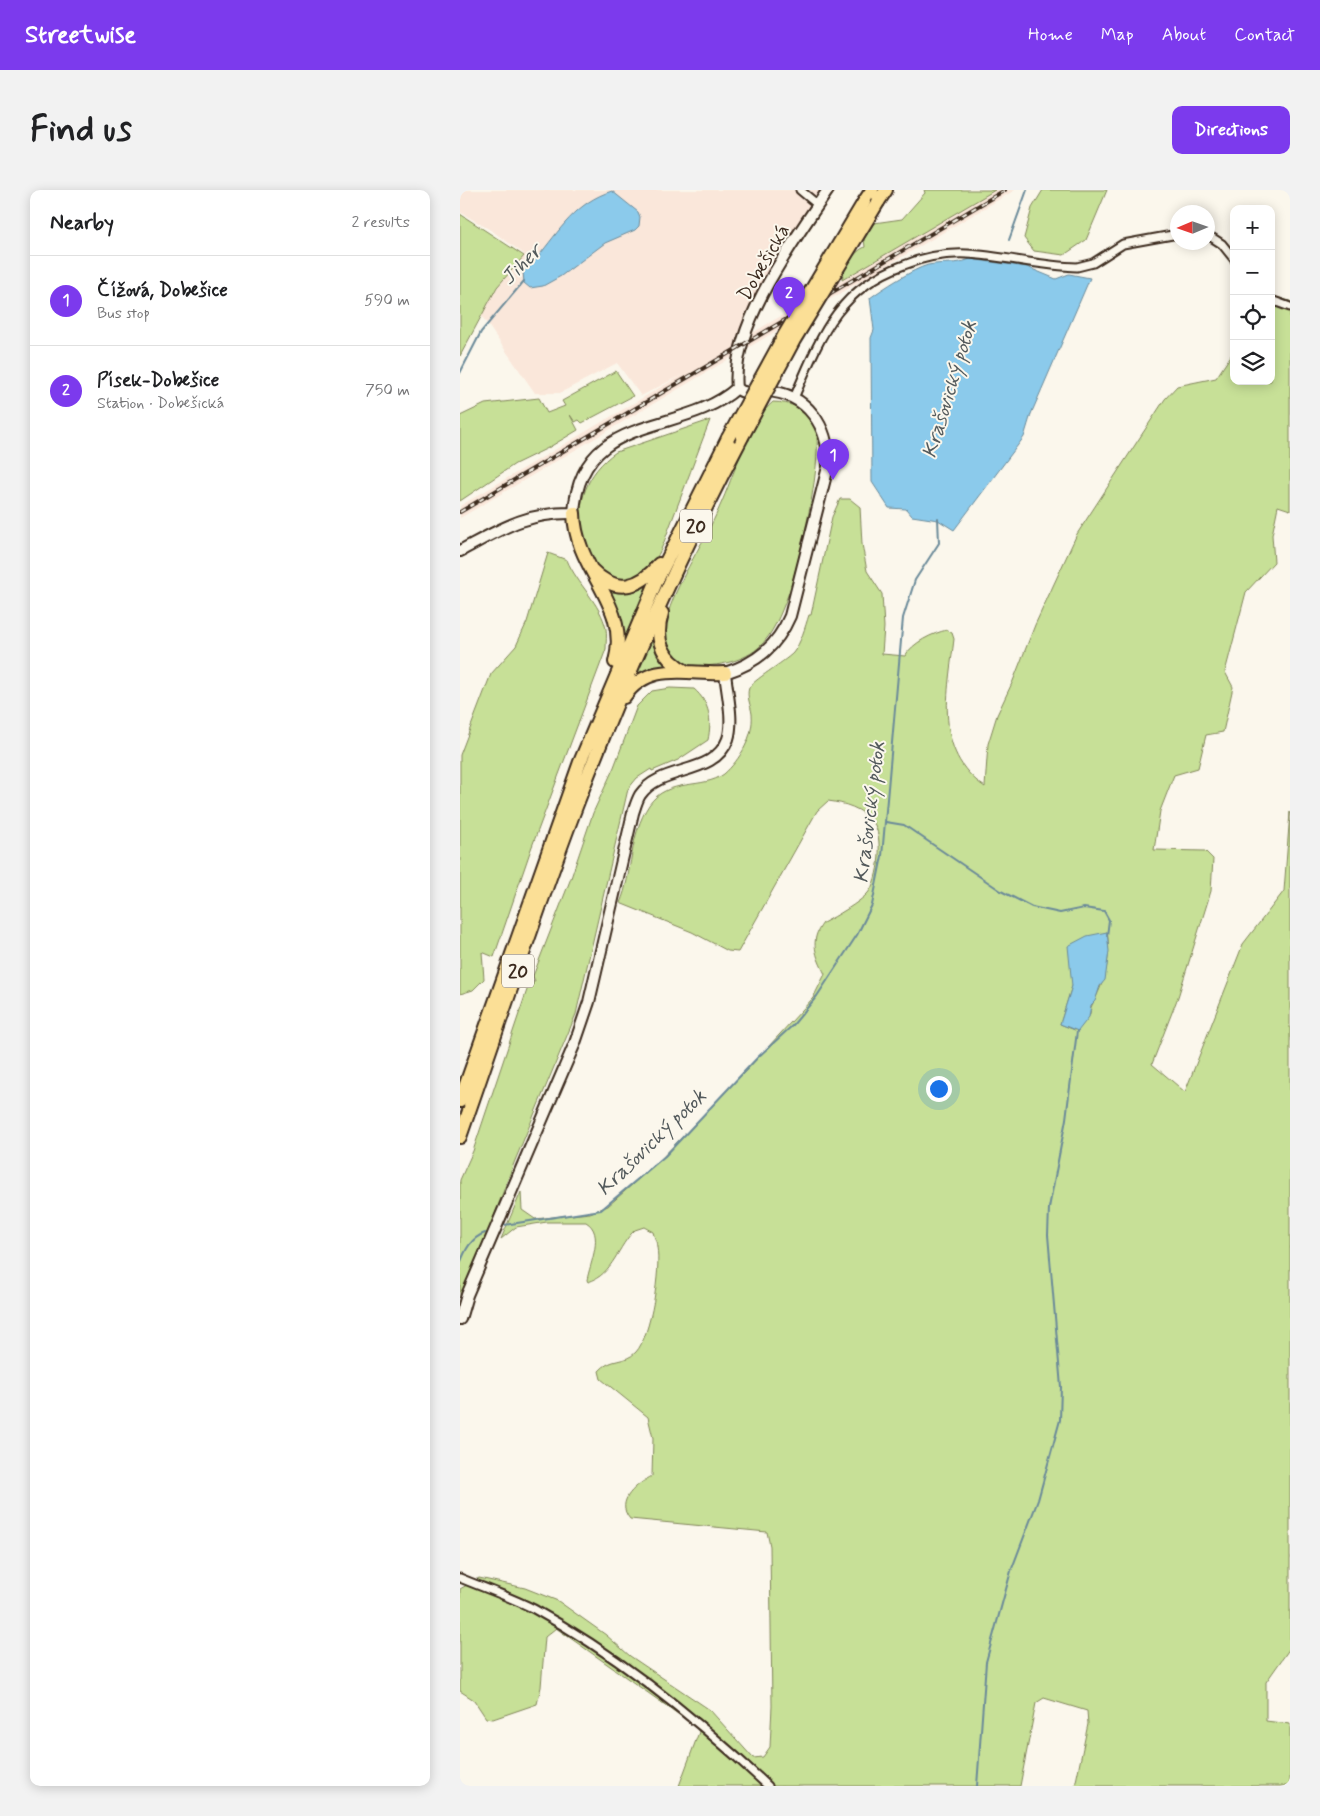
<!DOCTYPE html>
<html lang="en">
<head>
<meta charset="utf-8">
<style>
  body { margin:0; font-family:Mynerve,sans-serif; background:#f2f2f2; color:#202124 }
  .controls { position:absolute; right:15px; top:15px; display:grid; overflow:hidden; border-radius:10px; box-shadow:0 2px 12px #0003 }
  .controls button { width:45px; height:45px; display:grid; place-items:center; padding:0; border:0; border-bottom:1px solid #e0e0e0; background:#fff; color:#202124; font:25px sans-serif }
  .compass { position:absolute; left:710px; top:15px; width:45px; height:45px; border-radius:50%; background:#fff; box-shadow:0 2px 12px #0003; rotate:268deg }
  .you { position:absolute; left:478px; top:898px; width:18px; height:18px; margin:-12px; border:4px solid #fff; border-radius:50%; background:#1a73e8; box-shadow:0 0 0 8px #1a73e833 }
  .badge { display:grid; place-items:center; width:32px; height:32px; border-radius:50%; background:#7c3aed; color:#fff; font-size:16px; font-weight:700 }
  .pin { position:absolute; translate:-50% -41px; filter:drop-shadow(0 1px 2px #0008) }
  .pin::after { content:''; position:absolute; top:26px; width:18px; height:15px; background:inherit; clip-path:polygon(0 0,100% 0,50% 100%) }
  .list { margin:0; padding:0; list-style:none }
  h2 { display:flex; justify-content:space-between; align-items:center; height:65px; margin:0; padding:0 20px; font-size:21px }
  h2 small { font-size:16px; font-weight:400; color:#757577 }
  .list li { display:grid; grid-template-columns:32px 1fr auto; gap:15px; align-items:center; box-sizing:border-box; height:90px; padding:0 20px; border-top:1px solid #e0e0e0 }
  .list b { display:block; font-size:19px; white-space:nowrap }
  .list p { margin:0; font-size:16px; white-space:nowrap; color:#757577 }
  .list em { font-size:16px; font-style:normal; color:#757577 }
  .icon { flex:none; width:28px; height:28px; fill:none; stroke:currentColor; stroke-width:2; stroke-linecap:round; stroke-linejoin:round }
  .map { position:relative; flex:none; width:830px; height:1596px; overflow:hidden; border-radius:10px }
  header { display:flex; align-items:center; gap:30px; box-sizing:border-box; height:70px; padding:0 25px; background:#7c3aed; color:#fff }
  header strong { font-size:24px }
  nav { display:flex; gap:28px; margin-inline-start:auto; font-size:18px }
  .intro { display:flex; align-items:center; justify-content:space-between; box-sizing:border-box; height:120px; padding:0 30px }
  h1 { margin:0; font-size:35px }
  .button { padding:12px 22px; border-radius:10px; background:#7c3aed; color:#fff; font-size:18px; font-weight:700 }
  main { display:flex; gap:30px; padding:0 30px }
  aside { flex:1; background:#fff; border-radius:10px; box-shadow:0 2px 12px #0003 }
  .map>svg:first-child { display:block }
</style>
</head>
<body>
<header>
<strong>Streetwise</strong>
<nav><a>Home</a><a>Map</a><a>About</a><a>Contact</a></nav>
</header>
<div class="intro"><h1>Find us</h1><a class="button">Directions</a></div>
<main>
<aside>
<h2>Nearby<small>2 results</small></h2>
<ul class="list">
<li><span class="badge">1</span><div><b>Čížová, Dobešice</b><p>Bus stop</p></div><em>590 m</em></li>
<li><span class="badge">2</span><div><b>Písek-Dobešice</b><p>Station · Dobešická</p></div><em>750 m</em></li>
</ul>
</aside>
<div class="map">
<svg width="830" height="1596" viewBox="0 0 830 1596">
  <rect width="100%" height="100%" fill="#fbf7ec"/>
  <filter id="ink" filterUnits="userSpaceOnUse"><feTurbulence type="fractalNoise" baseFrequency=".02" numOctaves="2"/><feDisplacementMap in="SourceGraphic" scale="10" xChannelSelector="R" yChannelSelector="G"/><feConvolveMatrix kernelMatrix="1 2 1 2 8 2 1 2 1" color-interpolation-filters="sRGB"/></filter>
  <g filter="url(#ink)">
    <path fill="#fae7da" d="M0,0H364L275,153L535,0H555L0,328V316L223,184L181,206L157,173L100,203H75L21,125L37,97L64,64L32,41L0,22Z"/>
    <path fill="#c7e097" stroke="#81855a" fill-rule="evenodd" d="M464,0H535L382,90C383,79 394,61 405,57L404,49L414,33L442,29L465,3Z
      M583,0H647L626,50L604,65L574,61L564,48L572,18Z
      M0,24L64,66L37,97L0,166Z
      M816,107L830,111V320L818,316L812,345L814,372L786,402L765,482L773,497L763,542L746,545L738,578L714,585L700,621L694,660L745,661L753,669L751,701L718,807L692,874L725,902L783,754L824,701L830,622V1458L806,1492V1531L830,1534V1596H615L628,1534L627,1521L584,1508L576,1513L560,1596H219L239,1542L235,1536L96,1438L85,1447L81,1497L77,1514L33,1529L26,1528L14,1510L0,1501V1399L19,1388L65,1398L98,1411L146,1445L170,1466L250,1520L293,1568L303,1567L310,1557L312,1516L310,1356L307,1342L170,1329C154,1310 178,1294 192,1286L193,1248L188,1227L141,1189L139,1181C151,1167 165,1174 176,1162C191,1146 201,1079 197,1057C197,1052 194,1047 193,1042L184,1037L175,1040C158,1055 153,1085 128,1092L127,1090C130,1073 145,1043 126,1032H87L56,1037L41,1049L61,1002L62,1020L75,1029L130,1023L148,1016L199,971L298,868L353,808L365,784C356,766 349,751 363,733C376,726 399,713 408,703C419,690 424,646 413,632C402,618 384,613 368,611L357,621L278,762L268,761L232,742L160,713C173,683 169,645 189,615C208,587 243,600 264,584C280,570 294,546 292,524C291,516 286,506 289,498C292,491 324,472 333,463C341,453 345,437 349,425H351L372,327L380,309H390L400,317L402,354L407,381L422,404L424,437L422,464L445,466C452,453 473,443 487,440L492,443L494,449C488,501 473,562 525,597L528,554L537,525L553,491L575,435L617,344L705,209L717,196L756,188L774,161V191H811V111ZM647,742C652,768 644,793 632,815C630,818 631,823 629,826C627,831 619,836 615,840L600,834L612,796Z
      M156,181L173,206L122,233L119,230L115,232L110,225L118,240L88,258L55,274L0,311V226L25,214L79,208L87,223L105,216L102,211Z
      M313,212C330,212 347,219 354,234C367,260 338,377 328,405C321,423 313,445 298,458C280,474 245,479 222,474C214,463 203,453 205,437C209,403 246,350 260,316C273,288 289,231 313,212Z
      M250,230C237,264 224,299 211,333C205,348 202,362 192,374C146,431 78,316 156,262Z
      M88,363L107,370C117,394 141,414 146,439C147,445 146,452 146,459L71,659L34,767L22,762L24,789L13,800L0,804V565L31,484L56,456L67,432Z
      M191,390L164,451L159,428L140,393Z
      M194,440L216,480L172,491Z
      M210,498L234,499C250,513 252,530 248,550L218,570L192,581L191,579L177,588L168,599L116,824L54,973L0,1117V990L13,961L70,791H75L73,786L111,688L133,623L154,577L177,516L192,501Z"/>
    <path fill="#8bcaeb" stroke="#6b8a99" d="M152,1L178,22L180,27L179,36L175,40L145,53L101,86L83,96L70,98L64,93L63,81C67,76 73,73 77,68C99,41 116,12 152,1Z
      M510,69L567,77L596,89L609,84L630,88L571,224L564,247L494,340L478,330L452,326L446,319L429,318L412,292L411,148L414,140L410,108C422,99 453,79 468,75C483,72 496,75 510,69Z
      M647,742L649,761L645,790L640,796L635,811L631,815L629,827L618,841L600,834L612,796L608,756L627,746Z"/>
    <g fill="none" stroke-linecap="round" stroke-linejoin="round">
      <path stroke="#6b8a99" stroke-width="2" d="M549,50L567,0
        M0,183L21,142L64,91
        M426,632L444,635L541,701L572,717L600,723L624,718L644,721L649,730L647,746
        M44,1035L141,1020L205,966L298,867L333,835L357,806L397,745L412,715L422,666L443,428L455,390L479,353L478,328
        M0,1074C5,1060 11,1048 25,1043
        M517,1596L526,1472L551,1381L578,1310L600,1230L601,1197L588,1045L589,1018L606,929L617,841"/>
      <defs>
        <path id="street" d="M340,0L358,15
          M748,45L762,54L774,69
          M811,110L830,117
          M334,208C360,148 377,99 444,75C464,67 484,63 507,64C544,66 580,76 617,77L633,73L663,54L718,44
          M0,1388C24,1398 51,1407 74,1419C160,1466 237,1529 308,1596"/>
        <path id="secondary" d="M277,198C270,137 335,49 368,0
          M0,361C41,339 66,322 114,323C120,220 223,247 277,198
          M0,1129L7,1105L115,853L129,812L173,623C175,617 177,610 180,605C201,574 254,587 268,549C274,530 267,503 265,483C297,473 317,456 330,426L368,277C370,238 348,203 306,201C295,201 285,206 277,198"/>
        <path id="highway" d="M404,12L412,0
          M418,12L426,0
          M114,323C115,381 171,414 155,472
          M132,380C156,405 180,398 199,374
          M202,423C194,450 202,469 227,482
          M164,507C189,470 227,485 265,483
          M0,911L120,572L197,390L268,248
          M0,947C39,836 75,724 117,614C165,488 219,366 282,247"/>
      </defs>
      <use href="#street" stroke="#3b2a1e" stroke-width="11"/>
      <use href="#secondary" stroke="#3b2a1e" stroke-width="14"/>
      <use href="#highway" stroke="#3b2a1e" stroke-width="16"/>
      <use href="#street" stroke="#fbf7ec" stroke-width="7"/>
      <use href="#secondary" stroke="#fbf7ec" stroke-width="10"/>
      <use href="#highway" stroke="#fbdf96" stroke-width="12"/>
      <defs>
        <path id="rail" d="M0,322L545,0"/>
      </defs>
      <use href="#rail" stroke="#3b2a1e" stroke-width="4"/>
      <use href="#rail" stroke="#fbf7ec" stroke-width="2" stroke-dasharray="5.5" stroke-linecap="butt"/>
      <defs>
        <path id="highway-bridge" d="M282,247L334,150L418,12
          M268,248L325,144L404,12"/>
      </defs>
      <use href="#highway-bridge" stroke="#3b2a1e" stroke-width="16" stroke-linecap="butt"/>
      <use href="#highway-bridge" stroke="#fbdf96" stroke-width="12"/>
    </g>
  </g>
  <g text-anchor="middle" stroke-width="4" stroke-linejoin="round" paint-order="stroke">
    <g fill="#fbf7ec" stroke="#75685c" stroke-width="1">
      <rect x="220" y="319.5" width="32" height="33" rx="4"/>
      <rect x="42" y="764.5" width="32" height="33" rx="4"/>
    </g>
    <g font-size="19" font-weight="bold" fill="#3b2a1e">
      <text x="236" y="343">20</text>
      <text x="58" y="788">20</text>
    </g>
    <g font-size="20" fill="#3b2a1e" stroke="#fbf7ec">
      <text transform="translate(303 72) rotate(-60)" y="7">Dobešická</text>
    </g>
    <g font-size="21" font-style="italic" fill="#535a5c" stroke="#fbf7ec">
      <text transform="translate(61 74) rotate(-45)" y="7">Jiher</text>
      <text transform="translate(489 199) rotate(-73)" y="7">Krašovický potok</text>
      <text transform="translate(409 622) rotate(-83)" y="7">Krašovický potok</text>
      <text transform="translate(191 952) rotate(-44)" y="7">Krašovický potok</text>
    </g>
  </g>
</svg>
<div class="controls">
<button>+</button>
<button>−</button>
<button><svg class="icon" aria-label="locate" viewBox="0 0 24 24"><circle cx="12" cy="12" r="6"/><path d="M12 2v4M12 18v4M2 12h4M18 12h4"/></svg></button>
<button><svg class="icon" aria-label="layers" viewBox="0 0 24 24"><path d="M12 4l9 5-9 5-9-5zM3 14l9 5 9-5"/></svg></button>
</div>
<svg class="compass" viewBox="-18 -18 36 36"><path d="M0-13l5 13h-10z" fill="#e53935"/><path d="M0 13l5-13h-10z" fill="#757577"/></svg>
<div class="you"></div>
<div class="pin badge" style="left:373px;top:290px">1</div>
<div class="pin badge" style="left:329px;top:128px">2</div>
</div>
</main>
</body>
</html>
